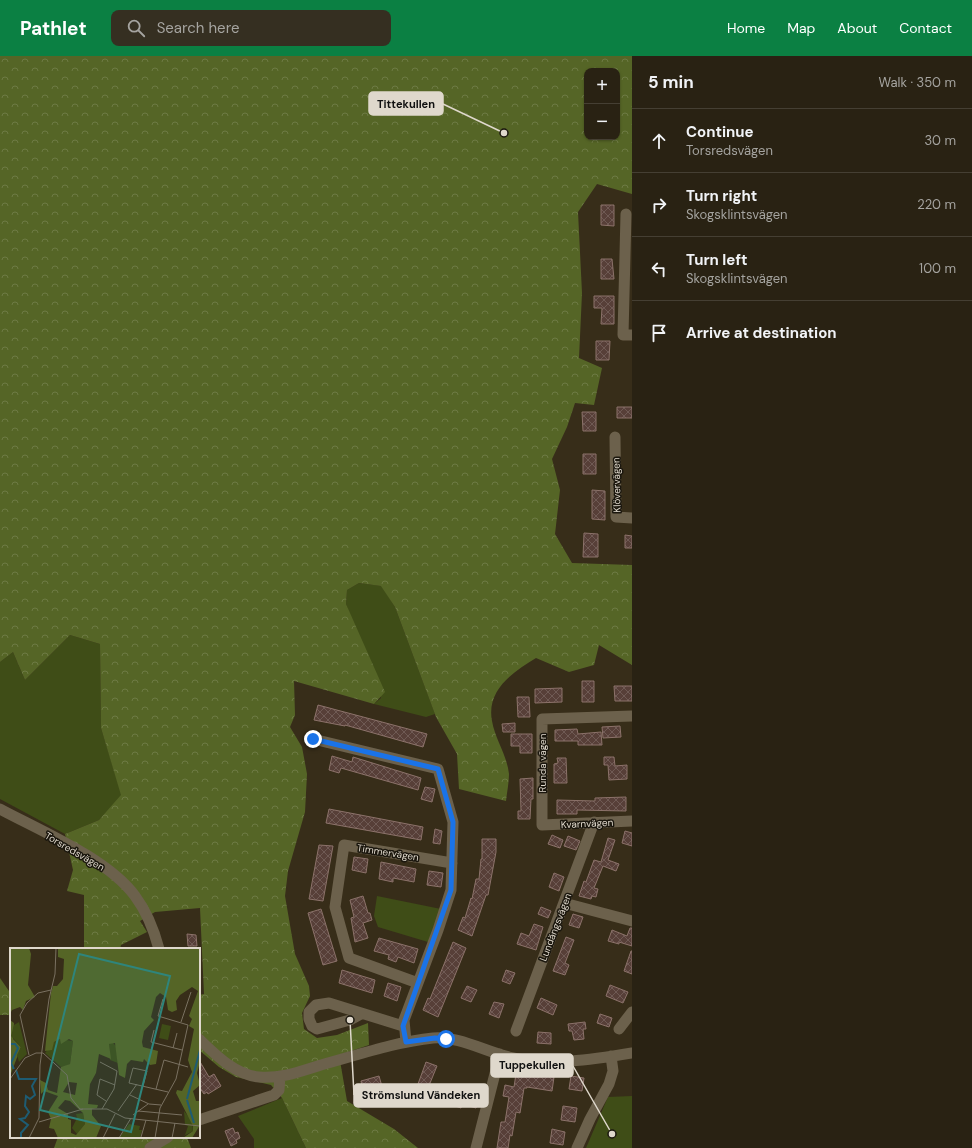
<!DOCTYPE html>
<html lang="en">
<head>
<meta charset="utf-8">
<style>
  body { margin:0; font-family:"DM Sans",sans-serif; background:#352f21; color:#f1f3f6 }
  .controls { position:absolute; right:12px; top:12px; display:grid; overflow:hidden; border-radius:8px; box-shadow:0 1px 3px #0004 }
  .controls button { width:36px; height:36px; display:grid; place-items:center; padding:0; border:0; border-bottom:1px solid #453f33; background:#292213; color:#f1f3f6; font:20px sans-serif }
  .stop { position:absolute; width:12px; height:12px; margin:-9px; border:3px solid #1a73e8; border-radius:50%; background:#fff }
  .stop.end { background:#1a73e8; border-color:#fff; box-shadow:0 1px 4px #0008 }
  .list { margin:0; padding:0; list-style:none }
  h2 { display:flex; justify-content:space-between; align-items:center; height:52px; margin:0; padding:0 16px; font-size:17px }
  h2 small { font-size:13px; font-weight:400; color:#a5a4a0 }
  .list li { display:grid; grid-template-columns:26px 1fr auto; gap:12px; align-items:center; box-sizing:border-box; height:64px; padding:0 16px; border-top:1px solid #453f33 }
  .list b { display:block; font-size:15px; white-space:nowrap }
  .list p { margin:0; font-size:13px; white-space:nowrap; color:#a5a4a0 }
  .list em { font-size:13px; font-style:normal; color:#a5a4a0 }
  .icon { flex:none; width:22px; height:22px; fill:none; stroke:currentColor; stroke-width:2; stroke-linecap:round; stroke-linejoin:round }
  .map { position:relative; flex:none; width:632px; height:1092px; overflow:hidden }
  header { display:flex; align-items:center; gap:24px; box-sizing:border-box; height:56px; padding:0 20px; background:#0b8043; color:#fff }
  header strong { font-size:19px }
  nav { display:flex; gap:22px; margin-inline-start:auto; font-size:14px }
  .search { width:280px; height:36px; background:#352f21; display:flex; align-items:center; gap:10px; box-sizing:border-box; padding:0 14px; border-radius:8px; color:#a5a4a0; font-size:15px }
  main { display:flex }
  aside { flex:1; background:#292213 }
  .map>svg:first-child { display:block }
</style>
</head>
<body>
<header>
<strong>Pathlet</strong>
<div class="search"><svg class="icon" aria-label="search" viewBox="0 0 24 24"><circle cx="10" cy="10" r="6"/><path d="M15 15l6 6"/></svg>Search here</div>
<nav><a>Home</a><a>Map</a><a>About</a><a>Contact</a></nav>
</header>
<main>
<div class="map">
<svg width="632" height="1092" viewBox="0 0 632 1092">
  <defs>
    <pattern id="forest-crowns" width="20" height="18" patternUnits="userSpaceOnUse"><rect width="20" height="18" fill="#556526"/><path d="M2 6a3 3 0 1 1 6 0M12 15a3 3 0 1 1 6 0" fill="none" stroke="#6d7a44"/></pattern>
    <pattern id="building-cross-hatch" width="8" height="8" patternUnits="userSpaceOnUse"><rect width="8" height="8" fill="#573f38"/><path d="M0 0l8 8M0 8l8-8" fill="none" stroke="#6f5a54"/></pattern>
  </defs>
  <rect width="100%" height="100%" fill="#372d19"/>
  <path fill="#3f4d17" d="M359,527L382,530L395,551L435,658L426,661L374,648L381,642L346,548L347,534Z
    M70,579L100,588L101,672L122,740L99,764L65,778L0,743V606L13,596L25,624Z
    M377,840L441,853L428,886L378,871L374,860Z
    M632,1040V1092H586L608,1041Z
    M282,1042L306,1092H254V1083L238,1060Z"/>
  <path fill="url(#forest-crowns)" fill-rule="evenodd" d="M0,0H632V138L597,128L578,156L582,237L579,302L602,312L594,349L575,347L567,371L552,403L560,434L555,478L572,507L632,509V609L599,589L594,609L569,616L536,602C513,616 486,634 492,665C495,683 507,699 509,718C509,726 507,736 506,745L459,733L457,698L436,661L395,551L381,530L359,527L347,534L346,548L385,636L374,648L294,625L295,659L290,671L302,691L307,718L305,756L288,815L285,840L295,898L309,930L310,940L302,957L304,973L317,982L337,979L368,967L369,989L339,999L347,1045L394,1073L418,1092H306L282,1042L271,1029L236,1021L219,1011L199,994V939L204,938L200,852L155,856L140,865L147,876L121,889L120,893H84V839L67,835L73,814L65,778L99,764L121,739L101,672L100,588L70,579L25,624L13,596L0,606ZM587,15H617V81H587Z
    M0,922L11,938V959H0Z
    M58,1081H187L191,1092H54Z"/>
  <path fill="url(#building-cross-hatch)" stroke="#8c726a" d="M601,149H614V170L601,169Z
    M601,203H612L614,223H601Z
    M594,240H614V268H601L602,252H594Z
    M596,285H610L609,304H596Z
    M617,351H632V362H617Z
    M582,356H596V375H583Z
    M583,398H596V418H583Z
    M592,434L605,435V464L592,463Z
    M584,477L598,478V501H583Z
    M625,479L632,480V492H625Z
    M582,625H594V646H582Z
    M614,630H632V645H615Z
    M562,632V646L535,647V633Z
    M517,641H529L530,661H518Z
    M318,649L427,678L423,691L345,669V670L314,664Z
    M515,667V676H503L502,668Z
    M620,670L621,681L603,682L602,671Z
    M577,673L578,678L601,676L602,689H578V685H555V674Z
    M511,678H532V697H520V690H511Z
    M332,700L352,706L353,701L421,722L418,734L341,712L339,717L329,714Z
    M604,701H614L615,710L627,709V723L609,724L608,709H604Z
    M557,702H566L567,727H554V708L558,707Z
    M533,722V743H531L530,763H518V755H521L520,723Z
    M425,731L435,733L432,746L421,743Z
    M626,741V755L577,754V758H557V744L595,745V742Z
    M329,753L423,771L421,784L326,767Z
    M435,773L442,775L440,788L433,787Z
    M625,775L632,777V790L622,787Z
    M552,779L563,784L560,792L548,788Z
    M568,780L580,785L576,794L564,790Z
    M608,782L615,784L608,804L619,808L616,815L603,810L594,832L598,833L596,841L592,840L591,843L579,840L584,825L586,826L594,804L601,806Z
    M482,783H496V796L488,839H486L472,880L458,874L463,861L465,862L471,842L472,843L476,823H479L481,803H482Z
    M319,789L333,790L323,845L309,843Z
    M354,801L368,803L366,817L352,814Z
    M381,806L416,813L414,826L393,822V826L379,823Z
    M429,815L443,817L441,831L427,829Z
    M554,817L564,821L559,835L549,831Z
    M363,840L368,857H370L372,864L363,867L368,882L355,886L351,862L354,861L350,844Z
    M541,851L551,855L548,862L538,858Z
    M321,853L337,905L323,909L308,857Z
    M573,858L583,861L579,872L569,869Z
    M534,868L543,871L536,894L517,888L521,877L529,880Z
    M630,872H632V890L619,886V888L608,885L612,874L627,880Z
    M187,878L196,879L197,890H188Z
    M566,881L574,884L565,907L569,909L565,919L553,915Z
    M379,882L418,893L414,907L398,901L396,906L388,903L389,899L374,895Z
    M453,886L466,892L438,961L423,954L428,942L430,943Z
    M631,895H632V918L624,915Z
    M342,914L375,924L372,937L339,927Z
    M506,914L515,917L510,928L502,925Z
    M388,927L401,931L397,945L384,940Z
    M610,929L628,936L623,947L606,940Z
    M467,930L477,934L471,946L461,942Z
    M541,942L557,949L553,959L537,952Z
    M494,946L504,948L499,962L489,958Z
    M600,958L612,962L609,971L597,967Z
    M585,966L586,973H583L584,983L574,984L572,975H569L568,968Z
    M538,976L551,977V988L537,987Z
    M199,1004L209,1021L214,1018L221,1030L208,1038L207,1036L204,1038L199,1031L201,1030L199,1027Z
    M426,1006L437,1010L428,1032L418,1028Z
    M516,1018L539,1021L540,1019L554,1021L552,1035L527,1031V1032H524L520,1057L516,1056L512,1080L510,1079L508,1092H497L501,1066H505L509,1041L503,1040L505,1029L514,1031Z
    M379,1020L383,1034L364,1039L361,1025Z
    M571,1020L584,1022L582,1035L569,1033Z
    M472,1031L482,1034L476,1052L462,1048L461,1052L443,1046L447,1034L469,1041Z
    M563,1050L577,1052L575,1066L561,1064Z
    M233,1072L235,1077L238,1076L240,1082L236,1084L237,1087L231,1090L225,1075Z
    M552,1073L565,1076L563,1089L550,1087Z"/>
  <g fill="none" stroke-linecap="round" stroke-linejoin="round">
    <path stroke="#6c614c" stroke-width="11" d="M626,158L623,279H632
      M615,381L616,461L632,462
      M632,660L542,663V769L632,765
      M313,683L438,713L453,766L451,834L438,874L404,964L406,986
      M0,753C41,775 108,803 135,840C147,856 154,874 159,893
      M564,847L632,865
      M418,927L349,902L335,851L344,789L452,807
      M361,958L350,964L317,973L312,970L309,963V956L316,949L329,947L403,970
      M619,973L632,956
      M516,975L594,766
      M199,983C216,999 235,1019 259,1021C281,1023 301,1015 321,1009C358,999 395,986 433,982C459,980 484,995 509,1001C550,1010 591,1004 632,997
      M199,1064L274,1039L279,1034L280,1020
      M150,1092L168,1081
      M476,1092L500,998
      M577,1092L590,1063L609,1028L613,1015L611,1000"/>
  </g>
  <g fill="none" stroke-linecap="round" stroke-linejoin="round">
    <path stroke="#1a73e8" stroke-width="5" d="M313,683L438,713L453,766L451,834L403,970L406,986L435,982L446,983"/>
  </g>
  <g text-anchor="middle" stroke-width="3" stroke-linejoin="round" paint-order="stroke">
    <g font-size="10" fill="#dfd8cc" stroke="#1a160d">
      <text transform="translate(616 429) rotate(-91)" y="4">Klövervägen</text>
      <text transform="translate(542 707) rotate(-90)" y="4">Runda vägen</text>
      <text transform="translate(587 767) rotate(-3)" y="4">Kvarnvägen</text>
      <text transform="translate(75 795) rotate(30)" y="4">Torsredsvägen</text>
      <text transform="translate(388 796) rotate(9)" y="4">Timmervägen</text>
      <text transform="translate(555 871) rotate(-69)" y="4">Lundängsvägen</text>
    </g>
  </g>
  <g transform="translate(10 892)">
    <rect width="190" height="190" fill="#372d19"/>
    <path d="M152,76L161,78L158,92L149,90ZM50,91L63,93L60,116L56,118L51,119L35,105L44,94ZM102,94L106,98L108,115L100,112L99,96ZM174,163L182,173L183,183L170,190L175,187L178,178L175,177ZM73,165L75,176L67,186L62,180L67,170L66,166ZM119,176L130,178L129,182H132L130,190H109Z" fill="#3f4d17"/>
    <path d="M0,0H19L21,6L18,37L25,49L16,53L13,62L10,59L2,62L0,66ZM48,0H190V114L187,125L190,137L183,143L186,153H190V177L182,190H173L183,183V178L166,145L167,142L172,143L182,124L178,112L184,81L179,78L182,71L179,68L188,43L182,39L170,47L166,53L167,62L162,64L158,62L156,49L150,45L146,49L141,69L144,72L134,83L132,94L133,99L148,103L146,116L140,117L134,111L133,114L121,112L117,116L115,130L109,127L105,95L99,96L101,111L89,106L86,125L80,136L78,156L88,157L87,160L82,161V167L91,178L86,190H48L44,181L39,180L41,171L38,164L48,148L34,143L31,146L30,132L36,135L38,142L47,145L51,119L60,116L63,93L59,91L51,96L50,91L44,94L42,102L35,103L41,45L43,38H47L53,31L54,11L48,9ZM59,134L67,135L65,147L53,144ZM55,152L60,153L73,165L75,176L66,187L61,185V172L58,171V166L48,160ZM0,72L4,75L3,91L11,99L0,128Z" fill="#556526" fill-rule="evenodd"/>
    <path d="M9,74L17,106L9,114L7,107L11,99L1,88L4,77Z" fill="#3f4d17"/>
    <path fill="none" stroke="#1e5c73" stroke-width="2" d="M0,96H5L8,100L1,115L4,121M6,122L9,131H26L22,138L25,147L20,151L16,148L15,158L19,164L15,170L10,171L18,177L11,185V190M177,151L190,102M177,152L184,175"/>
    <path fill="none" stroke="#7a7161" stroke-width="1" d="M171,74L181,44M144,82L141,94L172,102M163,100L167,85M33,105L57,127L61,150L70,161H97L115,170L190,178M19,107L10,67L17,55L28,45L41,42M90,114L107,123L104,141L92,161M0,131L15,110L26,105H33M133,138L137,123L123,120L119,135L158,144M146,141L154,112L178,119M120,147L139,156L151,157M96,153L87,147L90,131L105,137M108,163L127,136M128,163L172,167M123,167L138,156M29,174L73,161M131,189L136,172M19,190L29,170L30,117L39,51L45,26L46,0M93,190L105,166M109,190L121,170M145,190L150,160L166,131L178,77L148,68L153,51M162,190L165,175"/>
    <path fill="#2e857c" fill-opacity="0.15" stroke="#2e857c" stroke-width="2" d="M69,6L160,28L121,184L30,162Z"/>
    <rect width="190" height="190" fill="none" stroke="#dfd8cc" stroke-width="2"/>
  </g>
  <path fill="none" stroke="#dfd8cc" stroke-width="1.5" d="M504 77L443 48M612 1078L573 1010M350 964L354 1039"/>
  <g fill="#dfd8cc" stroke="#1a160d" stroke-width="1.5">
    <circle cx="504" cy="77" r="4"/>
    <circle cx="612" cy="1078" r="4"/>
    <circle cx="350" cy="964" r="4"/>
  </g>
  <g fill="#dfd8cc" stroke="#dfd8cc" stroke-width="1.5">
    <rect x="369" y="36" width="74" height="23" rx="4"/>
    <rect x="491" y="998" width="82" height="23" rx="4"/>
    <rect x="354" y="1028" width="134" height="23" rx="4"/>
  </g>
  <g font-size="11" text-anchor="middle" font-weight="bold" fill="#111">
    <text x="406" y="52">Tittekullen</text>
    <text x="532" y="1013">Tuppekullen</text>
    <text x="421" y="1043">Strömslund Vändeken</text>
  </g>
</svg>
<div class="controls">
<button>+</button>
<button>−</button>
</div>
<div class="stop" style="left:446px;top:983px"></div>
<div class="stop end" style="left:313px;top:683px"></div>
</div>
<aside>
<h2>5 min<small>Walk · 350 m</small></h2>
<ul class="list">
<li><svg class="icon" aria-label="ahead" viewBox="0 0 24 24"><path d="M12 20V5M6 11l6-6 6 6"/></svg><div><b>Continue</b><p>Torsredsvägen</p></div><em>30 m</em></li>
<li><svg class="icon" aria-label="right" viewBox="0 0 24 24"><path d="M7 20v-9h11M14 6l5 5-5 5"/></svg><div><b>Turn right</b><p>Skogsklintsvägen</p></div><em>220 m</em></li>
<li><svg class="icon" aria-label="left" viewBox="0 0 24 24"><path d="M17 20v-9H6M10 6l-5 5 5 5"/></svg><div><b>Turn left</b><p>Skogsklintsvägen</p></div><em>100 m</em></li>
<li><svg class="icon" aria-label="arrive" viewBox="0 0 24 24"><path d="M6 21V4h12l-3 4 3 4H6"/></svg><div><b>Arrive at destination</b></div></li>
</ul>
</aside>
</main>
</body>
</html>
